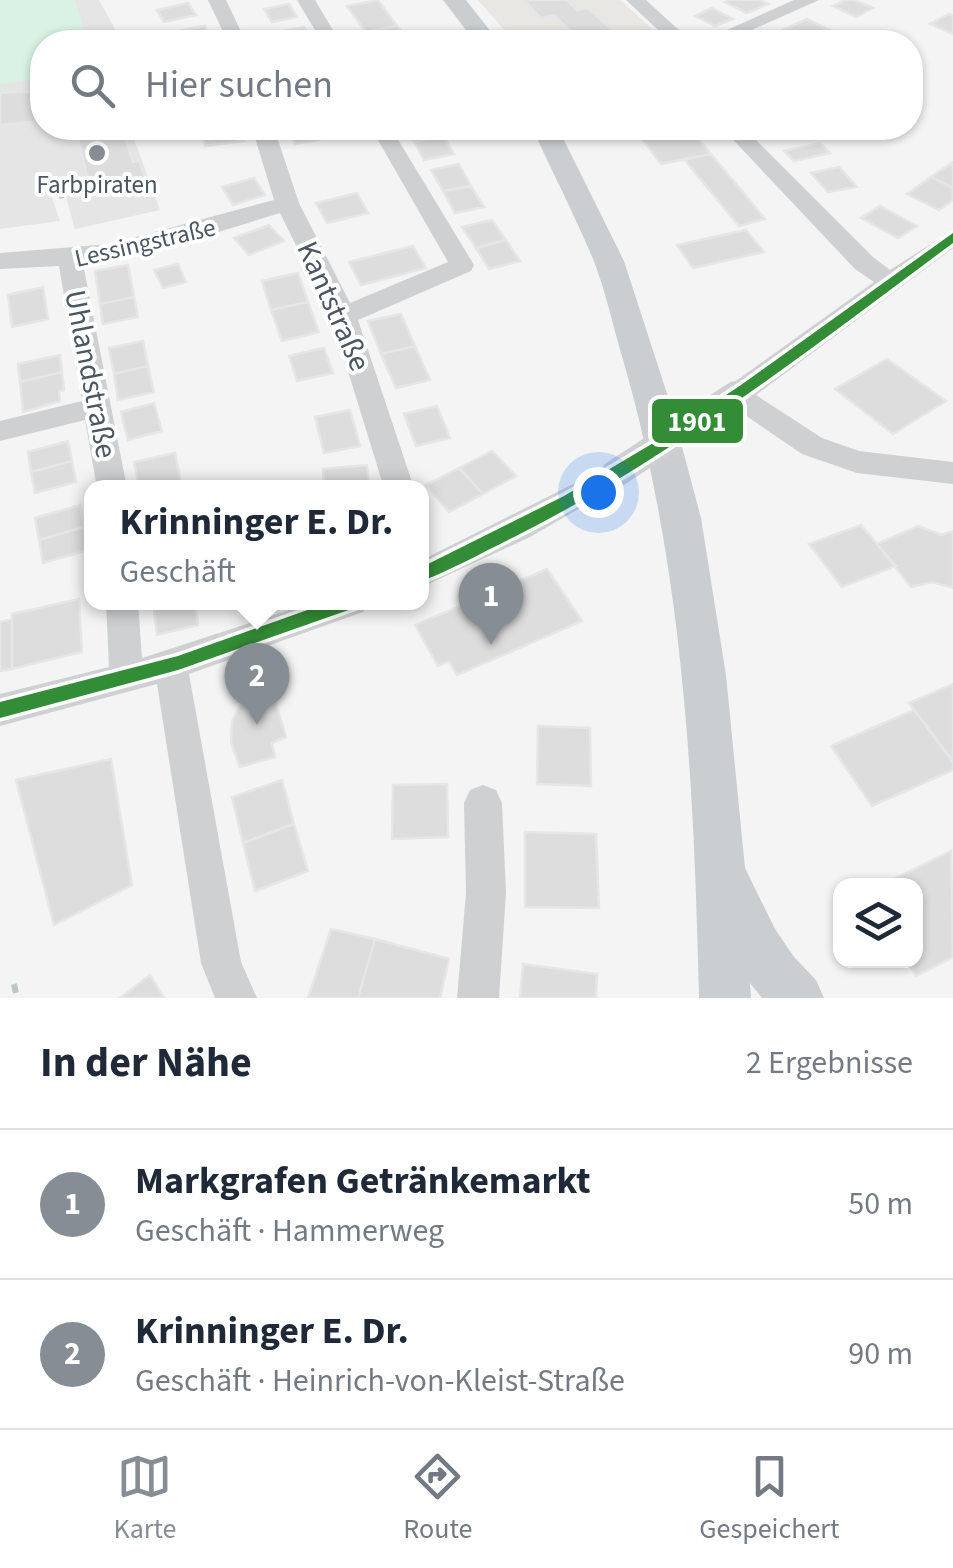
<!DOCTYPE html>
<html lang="de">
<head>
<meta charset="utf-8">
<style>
  body { margin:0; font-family:"Source Sans 3",sans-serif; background:#f6f6f7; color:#1f2937 }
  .controls { position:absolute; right:30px; bottom:30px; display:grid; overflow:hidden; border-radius:20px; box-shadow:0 2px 8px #0004 }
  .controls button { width:90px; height:90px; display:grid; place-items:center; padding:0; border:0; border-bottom:2px solid #e0e1e3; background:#fff; color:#1f2937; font:50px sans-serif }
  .you { position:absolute; left:598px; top:492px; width:35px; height:35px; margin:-25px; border:8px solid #fff; border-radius:50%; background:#1a73e8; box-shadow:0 0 0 15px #1a73e833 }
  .badge { display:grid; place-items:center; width:65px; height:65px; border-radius:50%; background:#868d94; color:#fff; font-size:32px; font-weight:700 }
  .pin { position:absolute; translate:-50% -82px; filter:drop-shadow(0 2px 5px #0008) }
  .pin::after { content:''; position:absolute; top:52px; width:35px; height:30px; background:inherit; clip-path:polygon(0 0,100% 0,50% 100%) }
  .popup { position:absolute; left:84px; top:480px; width:345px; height:130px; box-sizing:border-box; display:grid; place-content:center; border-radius:20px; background:#fff; filter:drop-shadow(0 2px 8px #0005); font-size:32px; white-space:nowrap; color:#747a83 }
  .popup b { font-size:38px; color:#1f2937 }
  .popup::after { content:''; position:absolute; left:50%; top:100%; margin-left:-20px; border:20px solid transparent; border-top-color:#fff }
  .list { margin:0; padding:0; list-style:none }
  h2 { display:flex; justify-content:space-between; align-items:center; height:130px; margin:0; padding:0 40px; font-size:42px }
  h2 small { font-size:32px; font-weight:400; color:#747a83 }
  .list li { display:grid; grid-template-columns:65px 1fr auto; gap:30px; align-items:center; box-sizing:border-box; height:150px; padding:0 40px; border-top:2px solid #e0e1e3 }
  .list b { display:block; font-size:38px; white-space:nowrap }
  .list p { margin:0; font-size:32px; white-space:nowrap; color:#747a83 }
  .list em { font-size:32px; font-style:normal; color:#747a83 }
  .icon { flex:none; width:55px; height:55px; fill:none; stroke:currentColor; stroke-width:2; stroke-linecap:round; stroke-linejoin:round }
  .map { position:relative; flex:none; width:953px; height:998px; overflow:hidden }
  .search { position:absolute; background:#fff; box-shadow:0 2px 8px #0004; left:30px; right:30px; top:30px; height:110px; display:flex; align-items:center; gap:25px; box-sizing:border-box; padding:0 35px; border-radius:40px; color:#747a83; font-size:38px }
  .sheet { height:430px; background:#fff }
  nav { display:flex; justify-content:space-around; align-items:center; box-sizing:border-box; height:140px; border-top:2px solid #e0e1e3; background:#fff; font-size:28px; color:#747a83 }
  nav a { display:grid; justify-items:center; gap:5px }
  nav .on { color:#868d94 }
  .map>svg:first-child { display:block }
</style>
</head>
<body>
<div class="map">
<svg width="953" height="998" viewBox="0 0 953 998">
  <rect width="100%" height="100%" fill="#f4f4f4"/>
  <path fill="#e8e7e3" d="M478,0H620L667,42H515Z"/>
  <path fill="#e6e5e6" d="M0,0H99L122,42H42V128H130L160,210L75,229L61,179L47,183L60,221L0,229Z"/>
  <path fill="#d9f2e3" d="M0,0H75L88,42H42V78L0,84Z"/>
  <path fill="#ddddde" stroke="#e5e6e7" stroke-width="2.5" d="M378,0L397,26L366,32L347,6Z
    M524,0H567L577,10L588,8L625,42H581L554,15L541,18Z
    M729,0H760L768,4L747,13L725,2Z
    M846,0H854L873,8L856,17L833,6Z
    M188,3L196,15L164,22L157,10Z
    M289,4L297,17L272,22L264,9Z
    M712,8L733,19L715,26L695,16Z
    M949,14L953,16V34L930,24Z
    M807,19L834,32L823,38L813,33L794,42L775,34Z
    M205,26L209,34L177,40L173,32Z
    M397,26L409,42H372L366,32Z
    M304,27L316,42H281L274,33Z
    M13,92H42V121L0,125V93Z
    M75,128H122L133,162L140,161L145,180L90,187Z
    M201,128H241L244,141L205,146Z
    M289,128H318L323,139L295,144Z
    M405,128H438L443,136L414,142Z
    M689,128L711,154L661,164L639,135Z
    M443,136L454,154L424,160L414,142Z
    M820,143L830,153L794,161L784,151Z
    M711,154L765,219L739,226L684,159Z
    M953,162V188L931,177Z
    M459,164L471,186L443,191L431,170Z
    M839,167L857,187L828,192L811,173Z
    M931,177L953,188V200L939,210L907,194Z
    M254,178L265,195L233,205L222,187Z
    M471,186L484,207L455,213L443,191Z
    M357,193L368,213L327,223L316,203Z
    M880,206L917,226L898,238L861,218Z
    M492,220L506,240L476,248L462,227Z
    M269,225L284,241L249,255L234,238Z
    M746,230L764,252L693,268L677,245Z
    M506,240L520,261L489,269L476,248Z
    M413,246L426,268L361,285L349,262Z
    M178,264L186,282L163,288L154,270Z
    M128,265L134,297L100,304L95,271Z
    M298,273L308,302L271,310L262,281Z
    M43,287L48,319L12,327L8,295Z
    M134,297L138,317L103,324L100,304Z
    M308,302L319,332L282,341L271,310Z
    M401,314L415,346L381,354L368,321Z
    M143,341L148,366L114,374L109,348Z
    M415,346L430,380L396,388L381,354Z
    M324,348L333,373L297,381L289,356Z
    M60,355L62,372L20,382L18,364Z
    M887,359L946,401L893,434L835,389Z
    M148,366L154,392L118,400L114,374Z
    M62,372L64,390L59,391L60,401L23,412L20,382Z
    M154,403L162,431L128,440L121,412Z
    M437,406L450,438L416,446L404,414Z
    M350,410L360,446L324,453L315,417Z
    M68,441L72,461L31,472L28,452Z
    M492,451L516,476L483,494L459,468Z
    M175,453L182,488H139L134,462Z
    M72,461L76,482L35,493L31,472Z
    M367,465L369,488H324L323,469Z
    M459,468L483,494L449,512L426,485Z
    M80,505L84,527L39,540L35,518Z
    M861,525L896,566L842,587L809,544Z
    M918,526L941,535L953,531V588L932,582L911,587L877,544Z
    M84,527L88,550L43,563L39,540Z
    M547,569L582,621L457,675L449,661L438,666L415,625Z
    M79,599L82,652L12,669V614Z
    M153,602H195L198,625L157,635Z
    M12,619V669L0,671V622Z
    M953,684V761L909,703Z
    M259,689L260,697L273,693L286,737L272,743L275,757L240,767L231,743L232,721L240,706Z
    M914,710L953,762V770L872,806L831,746Z
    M538,726L590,728L591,786L537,784Z
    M111,759L132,885L54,925L16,780Z
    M282,780L294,824L243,843L232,797Z
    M447,784L448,837L392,839L393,785Z
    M294,824L308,871L255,891L243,843Z
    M525,832L596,834L599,908L525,907Z
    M951,851L953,957L916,976L906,961H916V886H880Z
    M331,929L375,939L358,998H308Z
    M375,939L449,959L440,998H358Z
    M523,964L597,974L596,998H520Z
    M150,975L164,998H120Z"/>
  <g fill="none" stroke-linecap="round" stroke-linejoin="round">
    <path stroke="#bcc7c4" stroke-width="4" stroke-dasharray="5 4" stroke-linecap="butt" d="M59,197L112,184"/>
    <path stroke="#bcc7c4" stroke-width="6" stroke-dasharray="9 6" stroke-linecap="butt" d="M14,984L17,998"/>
    <path fill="#ced0d2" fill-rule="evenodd" d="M208,0H226L246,42H228Z
      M297,0H315L340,42H322Z
      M626,0H646L692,42H671Z
      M794,0H819L725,42H700Z
      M252,128H274L299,203L350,303L448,262L371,128H391L474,265L471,271L358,320L414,488H384L331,316L280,213L189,241L83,264L127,488H97L85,420L0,441V421L82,401L59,266L0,269V253L110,244L274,200Z
      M722,128H744L873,257L890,270L953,230V248L756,395L822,438L859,451L953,462V484L857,473L802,454L726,402L722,395L726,388L874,282L855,269Z
      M615,463L625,466L630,474L625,482L530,537L422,587V560Z
      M106,602H138L142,658L314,602H368L363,612L189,674L241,962L257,998H215L201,963L157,684L0,726V694L109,667Z
      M483,785L496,790L502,803L506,893L499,998H457L466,893L464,803L470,790Z"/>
    <path fill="#caced1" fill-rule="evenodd" d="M443,0H466L499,42H475Z
      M532,128H558L624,261L672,409L701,518L726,675L745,868L775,929L794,957L816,980L824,998H762L750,983L751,998H699C694,780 683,563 621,353C612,322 605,289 593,259C574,214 552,171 532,128Z"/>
    <path stroke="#ced0d2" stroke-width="28" d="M615,474L736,395"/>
    <defs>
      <path id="bus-1" d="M953,233V243C813,347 674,456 518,535C487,550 455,568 422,581V567L564,496L655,442L741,385Z
        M330,602H359L357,607L178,670L0,718V702L178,656Z"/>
    </defs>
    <use href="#bus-1" stroke="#fff" stroke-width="7"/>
    <use href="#bus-1" fill="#338c36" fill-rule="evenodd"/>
  </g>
  <circle fill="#868d94" stroke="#fff" stroke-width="4" cx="97" cy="153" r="10"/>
  <g text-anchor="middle" stroke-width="8" stroke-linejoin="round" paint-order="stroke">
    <g font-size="25" fill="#4a5661" stroke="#fff">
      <text x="97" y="193">Farbpiraten</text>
    </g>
    <g font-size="25" fill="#4a5661" stroke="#fff">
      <text transform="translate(145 242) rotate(-13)" y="9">Lessingstraße</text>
    </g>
    <g font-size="30" fill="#4a5661" stroke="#fff">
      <text transform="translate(334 306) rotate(66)" y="10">Kantstraße</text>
      <text transform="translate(91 374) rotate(79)" y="10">Uhlandstraße</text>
    </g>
  </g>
  <rect stroke="#fff" stroke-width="4" x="650" y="397" width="95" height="48" rx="10" fill="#338c36"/>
  <g font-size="28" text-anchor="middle" font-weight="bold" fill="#fff">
    <text x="697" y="431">1901</text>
  </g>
</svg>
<div class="controls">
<button><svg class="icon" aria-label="layers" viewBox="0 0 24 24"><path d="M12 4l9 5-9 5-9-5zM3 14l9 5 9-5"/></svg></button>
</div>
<div class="you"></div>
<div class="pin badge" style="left:491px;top:645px">1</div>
<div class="pin badge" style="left:257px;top:725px">2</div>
<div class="popup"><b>Krinninger E. Dr.</b>Geschäft</div>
<div class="search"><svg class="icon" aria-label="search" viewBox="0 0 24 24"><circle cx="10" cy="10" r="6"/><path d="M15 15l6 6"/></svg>Hier suchen</div>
</div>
<section class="sheet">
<h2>In der Nähe<small>2 Ergebnisse</small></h2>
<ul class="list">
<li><span class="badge">1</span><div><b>Markgrafen Getränkemarkt</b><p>Geschäft · Hammerweg</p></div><em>50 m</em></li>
<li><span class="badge">2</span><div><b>Krinninger E. Dr.</b><p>Geschäft · Heinrich-von-Kleist-Straße</p></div><em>90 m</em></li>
</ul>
</section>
<nav>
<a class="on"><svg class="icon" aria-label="map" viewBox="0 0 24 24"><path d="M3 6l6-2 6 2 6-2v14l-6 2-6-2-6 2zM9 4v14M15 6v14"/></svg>Karte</a>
<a><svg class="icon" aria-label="directions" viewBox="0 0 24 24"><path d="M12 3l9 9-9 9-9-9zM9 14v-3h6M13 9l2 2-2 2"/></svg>Route</a>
<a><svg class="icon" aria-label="saved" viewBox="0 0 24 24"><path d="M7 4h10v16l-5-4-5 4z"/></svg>Gespeichert</a>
</nav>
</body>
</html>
